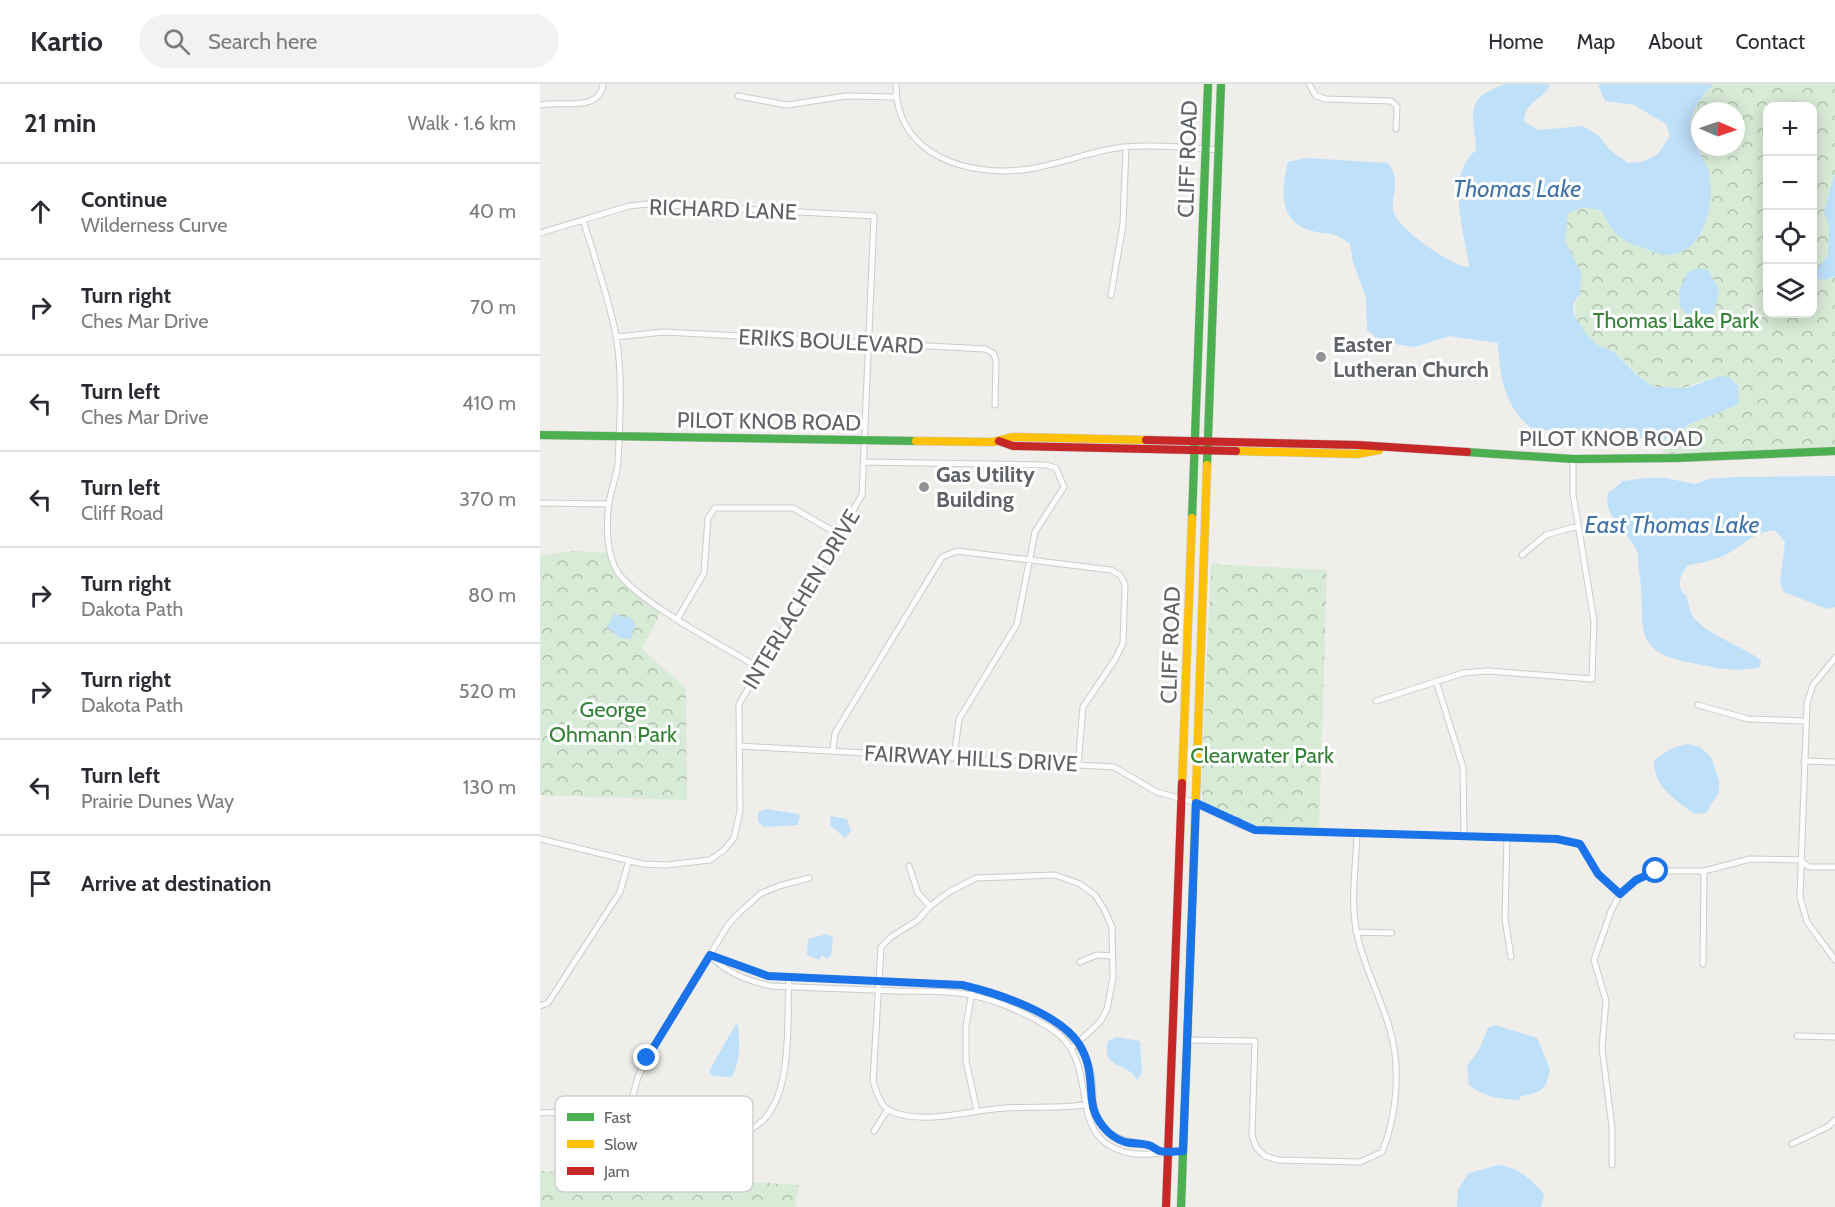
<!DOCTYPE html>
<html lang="en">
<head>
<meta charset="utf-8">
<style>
  body { margin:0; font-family:Cabin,sans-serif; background:#f2f2f3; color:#2b2b33 }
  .controls { position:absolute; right:18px; top:18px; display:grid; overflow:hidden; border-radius:12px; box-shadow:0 3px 15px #0003 }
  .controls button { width:54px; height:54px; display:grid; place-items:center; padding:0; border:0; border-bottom:2px solid #e1e1e2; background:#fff; color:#2b2b33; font:30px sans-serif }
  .compass { position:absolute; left:1151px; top:18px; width:54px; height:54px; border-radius:50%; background:#fff; box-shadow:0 3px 15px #0003; rotate:92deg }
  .stop { position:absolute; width:18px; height:18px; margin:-14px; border:4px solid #1a73e8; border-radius:50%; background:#fff }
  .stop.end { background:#1a73e8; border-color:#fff; box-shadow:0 2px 6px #0008 }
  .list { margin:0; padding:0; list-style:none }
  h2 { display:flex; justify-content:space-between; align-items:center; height:78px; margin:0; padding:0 24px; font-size:26px }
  h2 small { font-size:20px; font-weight:400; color:#7c7c81 }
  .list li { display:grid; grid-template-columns:39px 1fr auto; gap:18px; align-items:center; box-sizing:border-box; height:96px; padding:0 24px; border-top:2px solid #e1e1e2 }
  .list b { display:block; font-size:22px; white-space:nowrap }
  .list p { margin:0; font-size:20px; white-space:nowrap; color:#7c7c81 }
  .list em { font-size:20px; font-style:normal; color:#7c7c81 }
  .icon { flex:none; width:33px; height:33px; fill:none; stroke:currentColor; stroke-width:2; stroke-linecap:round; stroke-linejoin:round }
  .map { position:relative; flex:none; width:1295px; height:1123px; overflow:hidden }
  header { display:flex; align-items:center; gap:36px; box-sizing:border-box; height:84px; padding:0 30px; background:#fff; border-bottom:2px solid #e1e1e2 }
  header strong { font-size:28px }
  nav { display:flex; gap:33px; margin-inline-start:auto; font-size:21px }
  .search { width:420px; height:54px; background:#f2f2f3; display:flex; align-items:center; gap:15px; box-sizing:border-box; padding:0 21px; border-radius:33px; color:#7c7c81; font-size:22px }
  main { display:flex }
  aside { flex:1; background:#fff }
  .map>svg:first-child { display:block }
</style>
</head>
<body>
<header>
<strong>Kartio</strong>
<div class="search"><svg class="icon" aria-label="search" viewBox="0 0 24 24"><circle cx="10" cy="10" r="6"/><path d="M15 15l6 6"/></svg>Search here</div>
<nav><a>Home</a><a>Map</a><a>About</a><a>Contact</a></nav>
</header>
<main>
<aside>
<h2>21 min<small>Walk · 1.6 km</small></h2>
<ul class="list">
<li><svg class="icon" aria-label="ahead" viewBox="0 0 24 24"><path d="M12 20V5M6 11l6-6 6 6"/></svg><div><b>Continue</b><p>Wilderness Curve</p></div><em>40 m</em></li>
<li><svg class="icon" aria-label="right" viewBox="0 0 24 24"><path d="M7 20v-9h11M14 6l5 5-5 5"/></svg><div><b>Turn right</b><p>Ches Mar Drive</p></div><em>70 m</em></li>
<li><svg class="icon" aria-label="left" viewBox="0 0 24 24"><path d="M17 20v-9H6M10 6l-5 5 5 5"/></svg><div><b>Turn left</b><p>Ches Mar Drive</p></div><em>410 m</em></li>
<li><svg class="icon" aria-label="left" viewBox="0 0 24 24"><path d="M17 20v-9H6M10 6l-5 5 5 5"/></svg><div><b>Turn left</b><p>Cliff Road</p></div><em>370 m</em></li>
<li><svg class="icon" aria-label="right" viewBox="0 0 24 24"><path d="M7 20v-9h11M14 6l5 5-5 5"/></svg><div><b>Turn right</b><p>Dakota Path</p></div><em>80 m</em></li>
<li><svg class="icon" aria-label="right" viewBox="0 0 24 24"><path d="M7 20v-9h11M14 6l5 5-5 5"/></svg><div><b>Turn right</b><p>Dakota Path</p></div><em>520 m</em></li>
<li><svg class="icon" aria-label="left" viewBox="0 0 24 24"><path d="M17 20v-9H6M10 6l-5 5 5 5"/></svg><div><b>Turn left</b><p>Prairie Dunes Way</p></div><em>130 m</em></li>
<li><svg class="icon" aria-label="arrive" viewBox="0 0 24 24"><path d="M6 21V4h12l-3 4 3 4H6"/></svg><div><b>Arrive at destination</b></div></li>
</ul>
</aside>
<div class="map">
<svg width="1295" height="1123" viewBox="0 0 1295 1123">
  <defs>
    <pattern id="forest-crowns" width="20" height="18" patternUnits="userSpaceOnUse" patternTransform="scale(1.5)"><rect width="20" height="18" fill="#d8ebd6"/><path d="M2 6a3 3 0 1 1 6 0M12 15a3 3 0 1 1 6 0" fill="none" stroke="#b2c2b1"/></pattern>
  </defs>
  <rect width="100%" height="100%" fill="#efeeea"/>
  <path fill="url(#forest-crowns)" fill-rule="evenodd" d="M1174,0H1295V367L1123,374V356L1138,350L1148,341L1199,320L1162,297C1148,303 1132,309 1117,303C1098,297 1089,278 1074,268C1069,264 1062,264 1057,260C1039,249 1028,227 1040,210L1025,157L1028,129L1043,123L1062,127C1070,146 1083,158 1102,163L1162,70C1143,43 1152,21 1174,0ZM1228,22H1272V230H1228ZM1160,27H1196V63H1160Z
    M33,467L72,469L82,494L122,526L102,565L146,604L147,716L0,711V472Z
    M671,480L787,486L779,748L715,746L664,721L661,705Z
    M0,1087L244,1100L259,1101L255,1123H0Z"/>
  <path fill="#bfe0f9" d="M965,0H1010C1004,17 985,15 984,38L999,46L1043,42L1059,52L1070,66L1088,79L1101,78L1117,71L1130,52L1126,40L1094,21L1065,17L1058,0H1174C1163,10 1150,27 1150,43C1151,60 1165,72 1169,89C1174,115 1168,158 1139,169C1124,175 1109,165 1095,161C1079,157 1068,142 1062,127L1043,123L1028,129L1025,157L1041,188L1040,210L1033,220L1034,231L1046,250L1056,260L1074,268L1099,293L1115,303L1146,304L1181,292L1190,294L1198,302L1199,320L1148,341L1138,350L1123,356L992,345C964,322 960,293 958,259L909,252L875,263L855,260L835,253L827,246L826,214L813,178L810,160C792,146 791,152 772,147C738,138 741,105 748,78L766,74L848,79C864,102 848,113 854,129C859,145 912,183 929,183C925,148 904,92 936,66C937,46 923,21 947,8C952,5 959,3 965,0Z
    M1295,88V193L1284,196L1275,194L1273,189L1288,172L1289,142L1284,128Z
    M1159,184L1169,187L1179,207L1172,236L1167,240L1149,233L1140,223L1139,208L1147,189Z
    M1295,392V523L1287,525L1244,508L1240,499L1245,458L1235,446C1213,449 1207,458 1189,469C1176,476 1162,479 1148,481C1143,488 1137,496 1141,506C1143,510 1145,509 1147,513C1149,521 1149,528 1155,535C1167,550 1203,563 1221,576L1220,583C1196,589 1176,584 1152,579C1086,567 1108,540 1099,487C1098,480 1099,471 1096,465C1086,446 1063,433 1068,409L1083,397L1108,394H1125L1155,400L1169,395L1195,393Z
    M75,529L82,533H90L95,540L91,555L80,554L67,543Z
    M1147,660L1160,663L1171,673L1179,696V708L1166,729L1154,730C1135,715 1113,703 1114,676L1132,664Z
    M226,725L258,730L260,732L258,741L224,743L218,738V728Z
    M291,732L307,735L311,747L305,754L290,741Z
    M287,850L293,854L291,871L287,875L282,871L279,876L267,871L268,855Z
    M196,940L198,941C200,957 200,979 192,993L172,992L169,987Z
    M955,941L997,954L1010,985C1005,1011 999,1007 980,1013L979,1016C959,1015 944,1013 929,1001L927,982L939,966L948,944Z
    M576,953L600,957L602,989L597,996C589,978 560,985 568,957Z
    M958,1081C979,1084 990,1094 1004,1110L1001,1123H917L918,1105L929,1089Z"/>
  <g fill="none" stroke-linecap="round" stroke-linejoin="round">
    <defs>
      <path id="street" d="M356,0C355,72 429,94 489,85C521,80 551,67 583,63C613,60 648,63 678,66
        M769,0L776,12L786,15L851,17L857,23L856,45
        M198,12L247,21L306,12L356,13
        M0,21C20,16 60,29 63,0
        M43,136C55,174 68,212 76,251C83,292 80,337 78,378C77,392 71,405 69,419C66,440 66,472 79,490C104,522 182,561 219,584
        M0,149L89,122L108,120L334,132L322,411L199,620L200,727L194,754L184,766L170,776L126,781L103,780L0,755
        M571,211L583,140L586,63
        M76,253L124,248L445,265L453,269L456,276L455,321
        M323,378L506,381L516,384L524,403L495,448L477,540L419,635L414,674
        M0,419L69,420
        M982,471L1006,451L1038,442
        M138,534L164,489L168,434L175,424H253L300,451
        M1295,574L1273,601L1267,619L1260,813L1267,838L1295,876
        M896,597L923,683L924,752
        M836,617L923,589L948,587L1052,595L1054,537L1033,410V375
        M1158,621L1208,635L1265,637
        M199,662L574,683L617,708L664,721L697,740L715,746L1016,755L1040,760L1058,790L1080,810
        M293,666L295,649L402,473L417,467L571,486L580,491L585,500L583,559L576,574L543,623L538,680
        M1264,677L1295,678
        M967,754L965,835L971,873
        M369,782L378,809L390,822
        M816,848L852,849
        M170,871C185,889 208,897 231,902C273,904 315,905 358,907C382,908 407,906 430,911C457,916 487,930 510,944C566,978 520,1054 589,1069C607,1073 625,1067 643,1067
        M170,871L228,892L422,901C472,912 537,934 551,989C555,1007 549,1025 562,1041C580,1064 600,1053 618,1067
        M540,878L557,871L572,872
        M1163,880L1164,787
        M432,908L426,942V977L437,1027
        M0,922L8,919L80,808L89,776
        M1257,952L1295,953
        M646,956L715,957L712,1051L716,1063L725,1072L738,1076L820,1078L842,1068C857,1032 861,983 850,946C841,913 824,884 817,850C810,819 816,782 817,749
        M532,964L560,938L567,925L573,894L572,843L564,825L555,811L540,800L515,791L436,794L409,808L390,822L378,836L351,853L341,863L333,997C337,1010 341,1025 355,1029C390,1040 431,1026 465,1024C495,1022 523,1025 552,1020
        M0,1029L45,1027L185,1049C193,1048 202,1049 209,1046C256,1025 246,937 249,894
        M87,1032L98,993L107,974L188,841L198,830L220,810L239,802L269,794
        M334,1047L348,1025
        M1252,1060L1289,1042L1295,1036
        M1072,1081V1043L1062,964L1066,917L1054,876L1071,827L1080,810L1096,796L1116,787H1164L1210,775L1260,776L1269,783H1295"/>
      <path id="fast" d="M0,351L376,357
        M927,368L1033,375L1137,374L1295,367
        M667,381L681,0
        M652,434L668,0
        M641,1123L653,800"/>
      <path id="slow" d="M376,357L453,358L473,353L606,356
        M696,367L817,370L839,366
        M642,699L652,434
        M653,800L667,381"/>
      <path id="jam" d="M606,356L818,361L927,368
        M459,357L473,362L696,367
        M626,1123L642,699"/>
    </defs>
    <use href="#street" stroke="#cbcccc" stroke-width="7"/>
    <use href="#fast" stroke="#cacacb" stroke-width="9"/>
    <use href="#slow" stroke="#cacacb" stroke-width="9"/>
    <use href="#jam" stroke="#cacacb" stroke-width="9"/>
    <use href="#street" stroke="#fdfcfc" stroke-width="5"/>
    <use href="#fast" stroke="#4caf50" stroke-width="8"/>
    <use href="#slow" stroke="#ffc107" stroke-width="8"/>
    <use href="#jam" stroke="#c62828" stroke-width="8"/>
  </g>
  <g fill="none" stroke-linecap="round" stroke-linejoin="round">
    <path stroke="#1a73e8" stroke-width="8" d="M107,974L170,871L228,892L422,901C456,909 519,929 539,960C551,979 550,996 552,1017C554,1035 568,1053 585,1058C593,1060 601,1059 608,1061C613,1062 616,1066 620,1067C627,1069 636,1067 643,1067L656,719L715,746L1017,755L1040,760L1058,790L1080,810L1096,796L1116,787"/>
  </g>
  <g fill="#919496" stroke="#fff" stroke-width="2">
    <circle cx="781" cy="273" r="6"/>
    <circle cx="384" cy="403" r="6"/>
  </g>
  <g text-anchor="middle" stroke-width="6" stroke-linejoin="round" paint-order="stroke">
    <g font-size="22" fill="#5f6368" stroke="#fff">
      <text transform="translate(647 75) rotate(-88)" y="8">CLIFF ROAD</text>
      <text transform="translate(183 125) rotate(2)" y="8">RICHARD LANE</text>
      <text transform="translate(291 257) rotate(3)" y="8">ERIKS BOULEVARD</text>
      <text transform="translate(229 337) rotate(1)" y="8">PILOT KNOB ROAD</text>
      <text x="1071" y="362">PILOT KNOB ROAD</text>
      <text transform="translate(261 515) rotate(-59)" y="8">INTERLACHEN DRIVE</text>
      <text transform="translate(630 561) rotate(-88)" y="8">CLIFF ROAD</text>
      <text transform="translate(431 674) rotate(3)" y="8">FAIRWAY HILLS DRIVE</text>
    </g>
    <g font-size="22" fill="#348238" stroke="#fff">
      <text x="1136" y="244">Thomas Lake Park</text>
      <text x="73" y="633">George<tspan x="73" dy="25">Ohmann Park</tspan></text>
      <text x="722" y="679">Clearwater Park</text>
    </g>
    <g font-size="22" font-weight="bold" fill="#5f6368" stroke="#fff" text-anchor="start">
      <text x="793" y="268">Easter<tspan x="793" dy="25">Lutheran Church</tspan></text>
      <text x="396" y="398">Gas Utility<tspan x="396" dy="25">Building</tspan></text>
    </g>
    <g font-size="24" font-style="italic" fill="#4174aa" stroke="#fff">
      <text x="977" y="113">Thomas Lake</text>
      <text x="1132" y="449">East Thomas Lake</text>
    </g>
  </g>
  <rect x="15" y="1012" width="198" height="96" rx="9" fill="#fff" stroke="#cfd0d2" stroke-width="1.5"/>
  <rect x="27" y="1029" width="27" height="8" fill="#4caf50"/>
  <rect x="27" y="1056" width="27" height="8" fill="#ffc107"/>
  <rect x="27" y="1083" width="27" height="8" fill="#c62828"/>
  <g font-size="16" fill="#5f6368">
    <text x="64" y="1039">Fast</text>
    <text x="64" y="1066">Slow</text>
    <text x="64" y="1093">Jam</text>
  </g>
</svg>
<div class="controls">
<button>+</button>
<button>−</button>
<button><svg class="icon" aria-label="locate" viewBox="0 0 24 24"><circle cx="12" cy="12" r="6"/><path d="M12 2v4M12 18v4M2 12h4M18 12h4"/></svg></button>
<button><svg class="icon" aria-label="layers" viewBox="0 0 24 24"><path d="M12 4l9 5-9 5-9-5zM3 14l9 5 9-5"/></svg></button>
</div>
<svg class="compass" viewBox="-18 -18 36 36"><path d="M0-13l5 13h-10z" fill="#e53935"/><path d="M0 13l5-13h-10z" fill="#7c7c81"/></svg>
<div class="stop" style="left:1116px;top:787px"></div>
<div class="stop end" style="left:107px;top:974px"></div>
</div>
</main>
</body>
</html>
